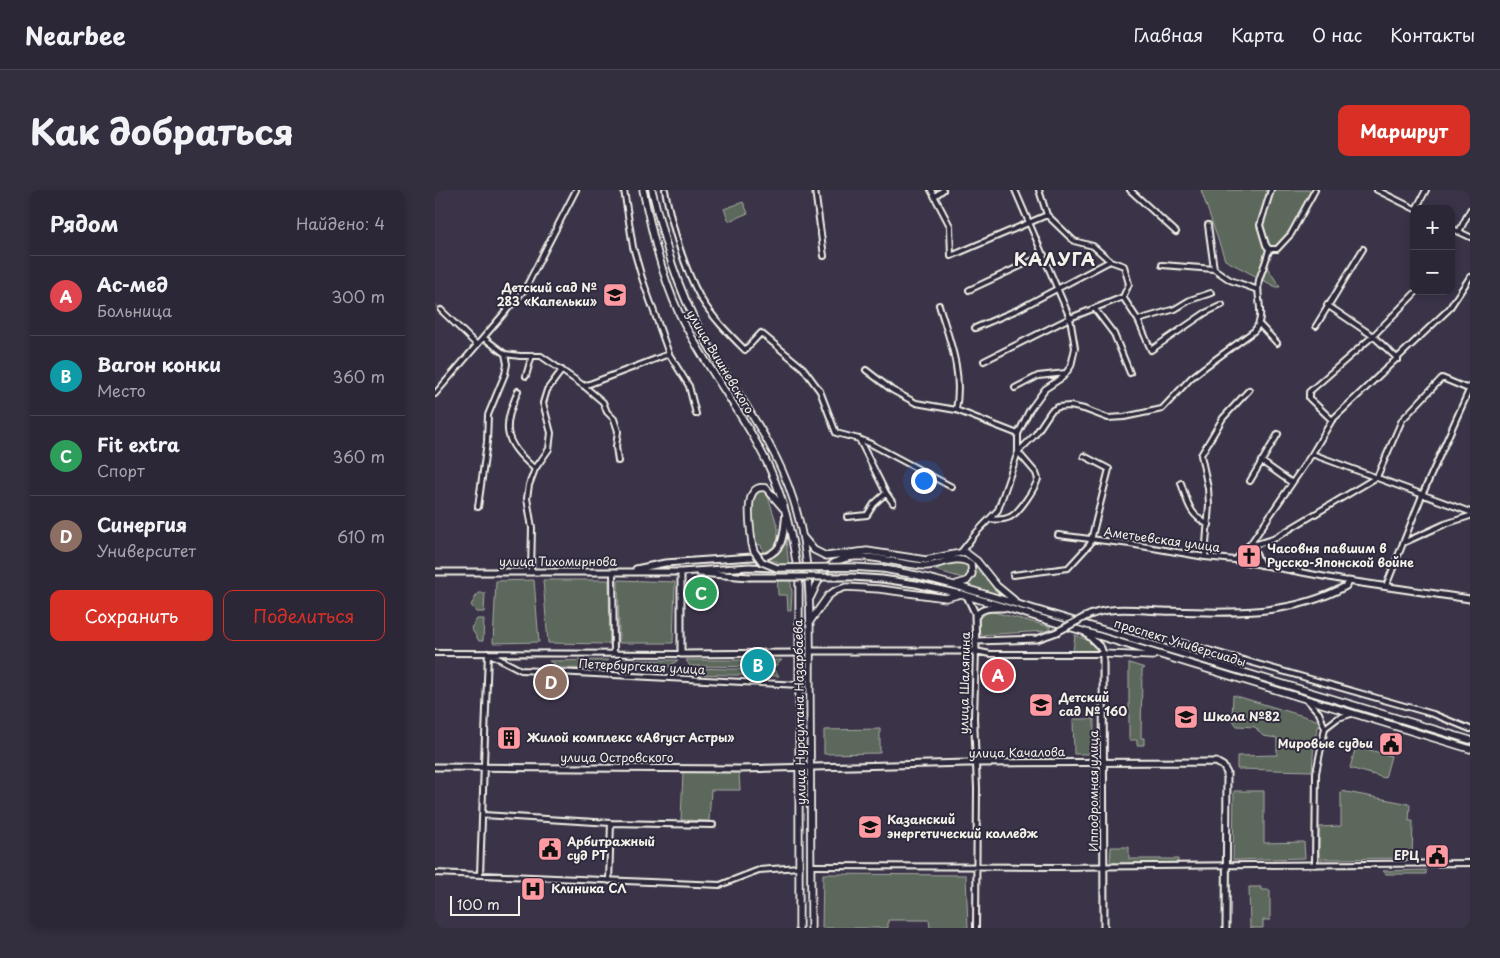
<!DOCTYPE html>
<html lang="ru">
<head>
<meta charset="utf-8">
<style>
  body { margin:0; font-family:"Playpen Sans",sans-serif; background:#342f3f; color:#f1f3f6 }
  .controls { position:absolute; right:15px; top:15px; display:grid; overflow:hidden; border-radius:10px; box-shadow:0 2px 8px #0003 }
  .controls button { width:45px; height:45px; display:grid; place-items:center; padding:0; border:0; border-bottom:1px solid #484452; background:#2c2737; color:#f1f3f6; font:25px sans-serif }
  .scale { position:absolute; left:15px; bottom:12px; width:70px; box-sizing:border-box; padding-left:5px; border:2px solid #f4f1e8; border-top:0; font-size:14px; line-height:18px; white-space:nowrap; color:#f4f1e8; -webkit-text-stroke:4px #2f2a3d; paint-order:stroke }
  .you { position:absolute; left:488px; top:290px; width:18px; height:18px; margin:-12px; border:4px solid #fff; border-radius:50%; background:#1a73e8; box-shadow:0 0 0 8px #1a73e833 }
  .badge { display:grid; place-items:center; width:32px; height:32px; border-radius:50%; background:#d93025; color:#fff; font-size:16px; font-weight:700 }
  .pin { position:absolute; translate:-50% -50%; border:2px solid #fff; box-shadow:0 1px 5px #0006 }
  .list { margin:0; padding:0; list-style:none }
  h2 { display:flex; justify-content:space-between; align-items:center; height:65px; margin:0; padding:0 20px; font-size:21px }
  h2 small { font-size:16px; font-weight:400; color:#a6a5ad }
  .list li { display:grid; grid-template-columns:32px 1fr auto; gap:15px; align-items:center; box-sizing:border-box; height:80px; padding:0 20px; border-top:1px solid #484452 }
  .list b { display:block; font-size:19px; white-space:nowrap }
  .list p { margin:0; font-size:16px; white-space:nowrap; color:#a6a5ad }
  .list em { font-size:16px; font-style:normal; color:#a6a5ad }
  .actions { display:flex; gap:10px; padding:15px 20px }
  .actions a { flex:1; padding:11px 0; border:1px solid #d93025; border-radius:10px; text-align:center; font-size:18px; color:#d93025 }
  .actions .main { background:#d93025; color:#fff }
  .map { position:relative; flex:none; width:1035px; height:738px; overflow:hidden; border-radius:10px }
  header { display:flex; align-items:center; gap:30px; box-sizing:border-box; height:70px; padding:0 25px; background:#2c2737; border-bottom:1px solid #484452 }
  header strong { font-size:24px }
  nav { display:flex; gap:28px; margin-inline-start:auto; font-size:18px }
  .intro { display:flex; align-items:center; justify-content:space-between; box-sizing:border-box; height:120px; padding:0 30px }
  h1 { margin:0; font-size:35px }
  .button { padding:12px 22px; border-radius:10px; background:#d93025; color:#fff; font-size:18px; font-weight:700 }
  main { display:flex; gap:30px; padding:0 30px }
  aside { flex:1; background:#2c2737; border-radius:10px; box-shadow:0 2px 8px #0003 }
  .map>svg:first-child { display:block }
</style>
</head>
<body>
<header>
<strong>Nearbee</strong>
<nav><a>Главная</a><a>Карта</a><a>О нас</a><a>Контакты</a></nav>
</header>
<div class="intro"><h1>Как добраться</h1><a class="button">Маршрут</a></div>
<main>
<aside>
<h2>Рядом<small>Найдено: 4</small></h2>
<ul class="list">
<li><span class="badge" style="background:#e0444e">A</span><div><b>Ас-мед</b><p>Больница</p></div><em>300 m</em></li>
<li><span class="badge" style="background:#0f9aa8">B</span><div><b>Вагон конки</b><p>Место</p></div><em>360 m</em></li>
<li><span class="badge" style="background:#2e9e5b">C</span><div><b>Fit extra</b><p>Спорт</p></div><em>360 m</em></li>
<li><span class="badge" style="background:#8d6e63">D</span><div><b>Синергия</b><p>Университет</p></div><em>610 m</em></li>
</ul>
<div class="actions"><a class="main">Сохранить</a><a>Поделиться</a></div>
</aside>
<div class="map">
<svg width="1035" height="738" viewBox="0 0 1035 738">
  <rect width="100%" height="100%" fill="#3b3449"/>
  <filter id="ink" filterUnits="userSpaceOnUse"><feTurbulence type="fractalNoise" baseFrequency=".02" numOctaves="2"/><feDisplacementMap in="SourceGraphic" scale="10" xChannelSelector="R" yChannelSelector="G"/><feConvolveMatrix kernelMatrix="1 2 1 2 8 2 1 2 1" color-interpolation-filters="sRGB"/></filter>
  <g filter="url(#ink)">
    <path fill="#5b675c" stroke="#a8aca2" d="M766,0H880L856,44L835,66L832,77L845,97H841L790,70Z
      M308,12L313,23L294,31L289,19Z
      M322,300H331L343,338V353L344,355L336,361L328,362L326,355L319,354L316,311Z
      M351,350L357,403L356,420L353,421L352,405H343L342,371H337L332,367L346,359Z
      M537,369L559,398L570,408L531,395L540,388L541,382Z
      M523,371C532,372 533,376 535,383L531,389L490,377H502Z
      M99,390L104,452L58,453L61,391Z
      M108,390H174L175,454L113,453Z
      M183,390L240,392L238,453H184Z
      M43,403H50L49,422H41L36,415Z
      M551,420L616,437L611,441L544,445V426Z
      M42,429H49L48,451H44L36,438Z
      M640,445L659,453L665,461H638Z
      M174,470L161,479L128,478L114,471Z
      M184,470H243L234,477L189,474Z
      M251,470H347L339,477L255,476Z
      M694,473L710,478L707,480L706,548H709V555H702V550H694Z
      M255,478L339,480L344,486L252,484Z
      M798,505L885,531L879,551L877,581L802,579V566L842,565V548L828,546L820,537L802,536L797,529Z
      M638,529H659V564H639Z
      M445,539V563L389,564V540Z
      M921,556L956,566L950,588L915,578Z
      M248,582H304L305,600H276L274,631L246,630Z
      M799,601H829V653L869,652L870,668L798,670Z
      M906,601L975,614L974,631H978L977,668L884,669V637L906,636Z
      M676,657H694V669H743V674L675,673Z
      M991,680V684H951L948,681Z
      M388,684L531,685L533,738H495L494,730H453V738H387Z
      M814,697H826V700H835V730H828V738H815Z"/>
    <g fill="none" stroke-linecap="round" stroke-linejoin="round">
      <path stroke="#575061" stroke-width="4" stroke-dasharray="4 2" stroke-linecap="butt" d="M0,115L6,120"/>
      <defs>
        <path id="street" d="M189,0L198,57L207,88L234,164L254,196L261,224
          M230,0C236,33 249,78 265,107C277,127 294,144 310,160L326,143L368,178L385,201L401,243L424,249L436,254L517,297
          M380,0L389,66
          M496,0L515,36L516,66L612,25
          M604,0L612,25L639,51L658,56L675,71L689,76L694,94L688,107
          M695,0L741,42
          M942,0L980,19
          M500,6L508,0
          M981,19L991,0
          M773,35L779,79
          M1016,38L1035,47
          M1024,42L1035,20
          M834,59H842L856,44L880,0
          M727,75L779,79
          M779,79L795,90L823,100
          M534,100L609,65
          M688,107L703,130L716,160L770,123L787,115
          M504,115C515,152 528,181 521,220
          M892,115L938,146L963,169
          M660,119L679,144L695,183
          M6,120L42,155
          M703,130L740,119L755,110L776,103
          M825,135L842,153
          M881,136L928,59
          M540,138L582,120L675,71
          M49,148L70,164L85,166H106L149,196L168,212L172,222L179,229L183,241L181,257L183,271
          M549,171L635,128L688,107
          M431,180L457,200L481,213L521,220L583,244
          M91,186L97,165
          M149,196L234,164
          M580,198L603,186L631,183
          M83,201C67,239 68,251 100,279
          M0,204L90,99L141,0
          M897,230L874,208V202L938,146L982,101
          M424,249L451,303L458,313
          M877,264L1035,322
          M826,271L857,293
          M815,291L843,244
          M746,293C753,313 754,325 774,335
          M43,317L52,252L53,225L70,184L72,174L70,164
          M412,327L432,325L439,314L451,303
          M555,329C562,330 569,330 575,327C584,323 600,298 603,289L601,283L583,262L600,245L616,221L623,217L635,216L649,219L673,228L689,227L727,219L756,188L770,177L819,141C832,126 820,108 824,90C827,80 832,70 834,59L831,55L825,35L836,0
          M623,345L695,354L770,367L800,370L913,391
          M968,353L1010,334L1035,326
          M526,362L541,343L563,320L583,262V244L594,221L610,199L628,187L636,176L640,158L635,128L580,0
          M770,367L774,315L773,298L766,265L788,228L814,200
          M800,370L816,353L877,264L897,230L1014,119L1035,87
          M826,375L816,353L822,354L838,349L942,287L967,230L1007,188L1031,198L1035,197
          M96,382L97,338L92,308L94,295L100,279L114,259L116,243L108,213L112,200L127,180
          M178,382L179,464
          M578,385L633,378L655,354L674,279L649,266
          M951,396L988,303L1035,198
          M741,462L745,452L998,524L1035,539
          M0,463L246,464
          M53,463L86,480L365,495
          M873,511L884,523L890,538L881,583L880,675
          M890,538L903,528L916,524
          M48,625L176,633L278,635
          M376,676L622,677L1035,673
          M0,683L285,695L324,680L364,677
          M45,685L53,463
          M174,691L176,633
          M541,738L542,598L539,528L541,461L555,464H668"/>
        <path id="secondary" d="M201,379L230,373L332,366C351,358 348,341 351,324
          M0,382H246L314,377L339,378
          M246,382V464L365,463
          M264,383L314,387
          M447,389L481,394L525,404
          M650,427C674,415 702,420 728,421C790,423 855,427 911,396L913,391L1035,409
          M540,428C545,417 557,418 568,418
          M651,443L666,458L668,464L669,738
          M541,451L602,449L622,442
          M375,461H541L540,423L532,406
          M0,577L306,579L533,573L781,572L788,576L792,583L791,738"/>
        <path id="primary" d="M208,0C217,42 226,84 244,123C272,182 316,231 340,291C353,323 359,357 364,391V738
          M217,0C230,54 241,96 268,146C298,200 339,249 358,309C378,369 375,438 375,501C376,580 376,659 376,738
          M368,347L379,360L391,366L432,361L491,370L530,362L542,371L562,396L579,410
          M317,354C316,340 306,292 331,298L348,318
          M449,379L481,385L519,395L1035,550
          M374,410C379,402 382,391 388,383C412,351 460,376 491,376C507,375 522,364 536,374L537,384L532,391L522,394
          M374,433L393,406L400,401L411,397L444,399L511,408L526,404L1035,559
          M668,464L718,466"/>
      </defs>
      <use href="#street" stroke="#f4f1e8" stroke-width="8"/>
      <use href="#secondary" stroke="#f4f1e8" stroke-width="9"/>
      <use href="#primary" stroke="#f4f1e8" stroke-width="9"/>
      <use href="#street" stroke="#2f2a3d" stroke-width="4"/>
      <use href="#secondary" stroke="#2f2a3d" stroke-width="5"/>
      <use href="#primary" stroke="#2f2a3d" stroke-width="5.5"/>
      <defs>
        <path id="secondary-bridge" d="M314,387H417L447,389
          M622,442L650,427"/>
        <path id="primary-bridge" d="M317,354L319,361L327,372L342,378L418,377L449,379"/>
      </defs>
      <use href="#secondary-bridge" stroke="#f4f1e8" stroke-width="9" stroke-linecap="butt"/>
      <use href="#primary-bridge" stroke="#f4f1e8" stroke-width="9" stroke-linecap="butt"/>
      <use href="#secondary-bridge" stroke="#2f2a3d" stroke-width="5"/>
      <use href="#primary-bridge" stroke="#2f2a3d" stroke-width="5.5"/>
    </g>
  </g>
  <defs>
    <symbol id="school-square" viewBox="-11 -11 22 22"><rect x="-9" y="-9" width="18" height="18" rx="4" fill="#ff9aa2" stroke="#2f2a3d"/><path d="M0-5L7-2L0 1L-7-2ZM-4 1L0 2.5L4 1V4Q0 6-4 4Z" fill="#111"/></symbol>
    <symbol id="church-square" viewBox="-11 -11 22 22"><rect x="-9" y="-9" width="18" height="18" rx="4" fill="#ff9aa2" stroke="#2f2a3d"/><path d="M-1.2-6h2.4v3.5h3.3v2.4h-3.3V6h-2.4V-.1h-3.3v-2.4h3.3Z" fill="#111"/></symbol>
    <symbol id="building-square" viewBox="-11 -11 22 22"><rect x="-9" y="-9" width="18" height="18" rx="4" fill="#ff9aa2" stroke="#2f2a3d"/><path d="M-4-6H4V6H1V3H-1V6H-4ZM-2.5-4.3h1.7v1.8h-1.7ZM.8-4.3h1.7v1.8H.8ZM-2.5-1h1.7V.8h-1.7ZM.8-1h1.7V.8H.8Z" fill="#111"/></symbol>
    <symbol id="civic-square" viewBox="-11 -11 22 22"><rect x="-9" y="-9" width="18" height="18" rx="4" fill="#ff9aa2" stroke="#2f2a3d"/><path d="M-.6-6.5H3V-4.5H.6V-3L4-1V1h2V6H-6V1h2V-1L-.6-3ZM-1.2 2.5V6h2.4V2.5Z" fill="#111"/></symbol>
    <symbol id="university-square" viewBox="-11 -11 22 22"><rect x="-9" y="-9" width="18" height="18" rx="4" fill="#ff9aa2" stroke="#2f2a3d"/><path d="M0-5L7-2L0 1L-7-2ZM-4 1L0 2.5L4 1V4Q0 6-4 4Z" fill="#111"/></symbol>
    <symbol id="hospital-square" viewBox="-11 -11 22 22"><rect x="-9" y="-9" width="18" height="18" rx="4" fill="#ff9aa2" stroke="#2f2a3d"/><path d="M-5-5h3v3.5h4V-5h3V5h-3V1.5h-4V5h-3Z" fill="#111"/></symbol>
  </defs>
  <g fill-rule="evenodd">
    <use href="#school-square" x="166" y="91" width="28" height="28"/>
    <use href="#church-square" x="800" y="352" width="28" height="28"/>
    <use href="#school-square" x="592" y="501" width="28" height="28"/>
    <use href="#school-square" x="737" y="513" width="28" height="28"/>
    <use href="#building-square" x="60" y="534" width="28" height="28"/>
    <use href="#civic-square" x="942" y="540" width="28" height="28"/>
    <use href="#university-square" x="421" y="623" width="28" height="28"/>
    <use href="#civic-square" x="101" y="645" width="28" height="28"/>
    <use href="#civic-square" x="988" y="652" width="28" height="28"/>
    <use href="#hospital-square" x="84" y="685" width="28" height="28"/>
  </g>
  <g text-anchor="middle" stroke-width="4" stroke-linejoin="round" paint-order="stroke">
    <g font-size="12" font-weight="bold" fill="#f4f1e8" stroke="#2f2a3d" text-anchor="start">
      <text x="162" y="102" text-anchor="end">Детский сад №<tspan x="162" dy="14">283 «Капельки»</tspan></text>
      <text x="832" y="363">Часовня павшим в<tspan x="832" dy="14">Русско-Японской войне</tspan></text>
      <text x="624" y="512">Детский<tspan x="624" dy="14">сад № 160</tspan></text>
      <text x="768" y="531">Школа №82</text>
      <text x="92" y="552">Жилой комплекс «Август Астры»</text>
      <text x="938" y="558" text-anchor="end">Мировые судьи</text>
      <text x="452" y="634">Казанский<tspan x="452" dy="14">энергетический колледж</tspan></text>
      <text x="132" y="656">Арбитражный<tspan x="132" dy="14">суд РТ</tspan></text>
      <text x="984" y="670" text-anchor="end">ЕРЦ</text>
      <text x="116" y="703">Клиника СЛ</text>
    </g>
    <g font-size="12" fill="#f4f1e8" stroke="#2f2a3d">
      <text transform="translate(285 172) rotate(59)" y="4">улица Вишневского</text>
      <text transform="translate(727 350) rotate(8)" y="4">Аметьевская улица</text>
      <text x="123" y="376">улица Тихомирнова</text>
      <text transform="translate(745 453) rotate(17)" y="4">проспект Универсиады</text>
      <text transform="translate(207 477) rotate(3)" y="4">Петербургская улица</text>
      <text transform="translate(530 493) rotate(-89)" y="4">улица Шаляпина</text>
      <text transform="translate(365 522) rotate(-91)" y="4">улица Нурсултана Назарбаева</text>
      <text transform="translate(582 563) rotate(-1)" y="4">улица Качалова</text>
      <text x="182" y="572">улица Островского</text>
      <text transform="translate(659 601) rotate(-90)" y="4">Ипподромная улица</text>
    </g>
    <g font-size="18" font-weight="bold" letter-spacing="1" fill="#f4f1e8" stroke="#2f2a3d">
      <text x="620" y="76">КАЛУГА</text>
    </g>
  </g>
</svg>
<div class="controls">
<button>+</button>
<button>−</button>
</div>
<div class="scale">100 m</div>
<div class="you"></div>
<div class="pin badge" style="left:563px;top:485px;background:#e0444e">A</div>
<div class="pin badge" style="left:323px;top:475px;background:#0f9aa8">B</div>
<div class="pin badge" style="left:266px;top:403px;background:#2e9e5b">C</div>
<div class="pin badge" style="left:116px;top:492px;background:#8d6e63">D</div>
</div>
</main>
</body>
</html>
